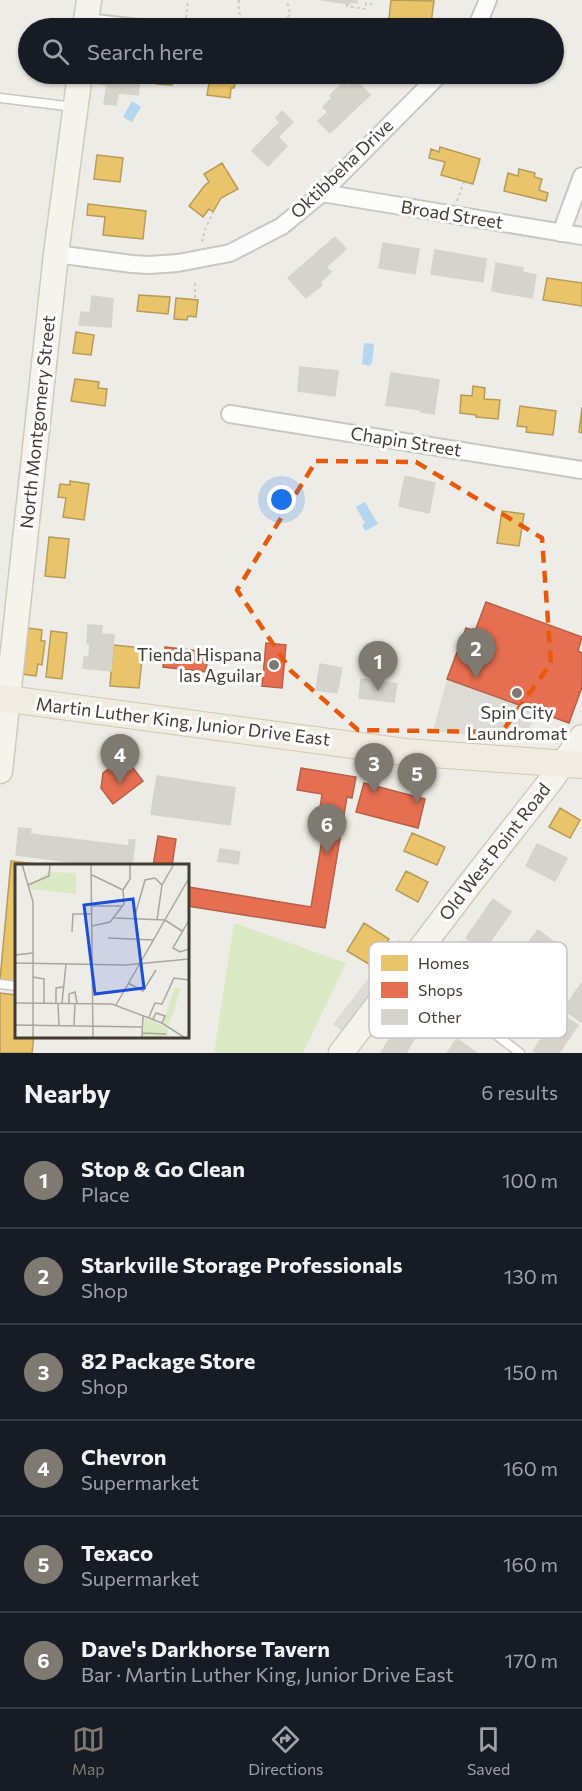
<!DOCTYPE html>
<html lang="en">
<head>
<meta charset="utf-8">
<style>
  body { margin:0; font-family:Commissioner,sans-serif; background:#20242c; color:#f1f3f6 }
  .you { position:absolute; left:282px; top:500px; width:21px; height:21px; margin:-15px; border:4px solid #fff; border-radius:50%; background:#1a73e8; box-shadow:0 0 0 9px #1a73e833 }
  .badge { display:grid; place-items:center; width:39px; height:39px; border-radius:50%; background:#7e7a71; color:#fff; font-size:20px; font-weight:700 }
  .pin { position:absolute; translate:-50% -50px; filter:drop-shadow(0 2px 3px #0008) }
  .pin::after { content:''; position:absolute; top:32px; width:21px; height:18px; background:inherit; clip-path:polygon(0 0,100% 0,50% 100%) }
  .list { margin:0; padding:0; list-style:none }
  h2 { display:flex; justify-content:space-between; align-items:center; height:78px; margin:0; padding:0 24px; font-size:26px }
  h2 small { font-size:20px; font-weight:400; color:#9ea1a6 }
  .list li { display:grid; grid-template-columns:39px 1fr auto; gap:18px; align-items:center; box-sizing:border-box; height:96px; padding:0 24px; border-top:2px solid #363941 }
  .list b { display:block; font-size:22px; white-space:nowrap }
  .list p { margin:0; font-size:20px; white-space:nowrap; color:#9ea1a6 }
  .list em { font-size:20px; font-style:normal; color:#9ea1a6 }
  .icon { flex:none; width:33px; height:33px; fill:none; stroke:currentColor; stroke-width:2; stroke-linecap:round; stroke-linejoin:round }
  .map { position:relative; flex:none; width:582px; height:1053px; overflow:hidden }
  .search { position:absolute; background:#171b24; box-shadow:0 2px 4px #0004; left:18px; right:18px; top:18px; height:66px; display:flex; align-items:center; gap:15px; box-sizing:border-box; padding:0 21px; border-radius:33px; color:#9ea1a6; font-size:22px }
  .sheet { height:654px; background:#171b24 }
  nav { display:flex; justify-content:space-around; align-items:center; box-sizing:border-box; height:84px; border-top:2px solid #363941; background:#171b24; font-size:16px; color:#9ea1a6 }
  nav a { display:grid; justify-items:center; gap:3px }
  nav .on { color:#7e7a71 }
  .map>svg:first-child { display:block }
</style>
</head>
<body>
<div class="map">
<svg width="582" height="1053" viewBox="0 0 582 1053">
  <rect width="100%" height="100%" fill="#eeece6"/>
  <path fill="#dae9c4" d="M234,923L346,963L303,1053H214Z"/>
  <path fill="#dddbd6" d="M447,679L536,711L526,737L507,731L505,739L433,731Z
    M399,939L412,949L346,1034L333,1024Z"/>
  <path fill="#b4d6ee" d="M132,101L141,107L132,122L123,117Z
    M364,343L374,344L372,364H370V366L362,364Z
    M365,502L378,524L365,531L362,525L365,523L356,507Z"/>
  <path fill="#e9c46a" stroke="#b79b59" stroke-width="1.5" d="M391,0L434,1L431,23L389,19Z
    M158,74H183L182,81L172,80V85L157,84Z
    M200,74H237L234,88H231L230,98L207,95L209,83L199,81Z
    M440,147L480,159L473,184L441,175L445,162L429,158L431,149L439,152Z
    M97,155L123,158L120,182L94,179Z
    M222,163L238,189L221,198L213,212L209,209L203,217L189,206L205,185L209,182L204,174Z
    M519,169L535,173L534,177L542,179L539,190L548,193L546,201L504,191L508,173L518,176Z
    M88,204L146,211L143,239L103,235L105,217L87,215Z
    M547,278L582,283V306L543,300Z
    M139,295L170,297L168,314L137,311Z
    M176,298L198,300L196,317L188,316L187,320L174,319Z
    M76,332L94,335L91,355L73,353Z
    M75,379L99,382L98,388L107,389L105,406L71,401Z
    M473,386L485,388L484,399L500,400L498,419L476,417V415L460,413L461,395L472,396Z
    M520,406L556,411L553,435L526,432L527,427L517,426Z
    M582,407V433L579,432Z
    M70,481L89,484L84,520L63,517L66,498L58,497L60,484L70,485Z
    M502,511L524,514L519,546L497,543Z
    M49,537L69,539L65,578L45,576Z
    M28,628L42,630L41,641H45L42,665L38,664L36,676L22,674Z
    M51,631L67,633L62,679L46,677Z
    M113,645L143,648L139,688L110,686Z
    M560,808L580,820L570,838L549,827Z
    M412,833L445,847L437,865L404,851Z
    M11,861L53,866H16V982L0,980Z
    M406,871L428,882L418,902L396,890Z
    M364,923L389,939L372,966L347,951Z
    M0,993L16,995V1036H34L32,1053H0Z"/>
  <path fill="#e76f51" stroke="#b66048" stroke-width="1.5" d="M486,602L582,637L578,651L582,653V687L569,723L447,679L466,628L475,631Z
    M266,643L286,645L282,688L262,686Z
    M165,647L208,652L206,672L163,667Z
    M117,763L130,764L143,781L113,804L101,788L103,773Z
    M301,768L356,777L352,798L347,797L325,928L188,906V887L311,907L327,809L320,808L322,794L297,790Z
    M364,783L425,799L418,828L356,812Z
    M158,836L176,839L172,866H153Z"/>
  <path fill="#d6d3cd" stroke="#d6d2cc" stroke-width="1.5" d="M321,0H357V3L350,2V4Z
    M98,74H141L138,95L118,93L116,105L104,104L107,85L96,83Z
    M355,79L370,95L330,133L318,121L328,112L323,107L332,98L330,95L343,83L347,87Z
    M282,111L293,122L278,137L287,146L268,166L252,151L280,122L276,118Z
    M335,237L346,249L326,267L331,272L320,282L322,285L306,298L288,278Z
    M383,243L419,249L415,274L379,268Z
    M435,250L486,259L483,282L431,274Z
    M496,263L523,268L522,272L536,275L532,298L492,291Z
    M92,296L113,299L111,327L79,325L81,312L90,313Z
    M300,367L338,371L335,396L298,391Z
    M391,373L439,380L434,414L421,412V410L386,405Z
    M405,476L435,483L429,513L399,506Z
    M88,625L102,626L101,634L114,635L111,671L83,668L84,657H89L90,644L87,643Z
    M320,664L342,668L337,693L316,690Z
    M361,679L397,684L394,702L359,698Z
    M157,776L235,788L230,825L151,814Z
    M19,828L31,829L30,834L129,846V840H135L132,866H102L16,855Z
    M537,844L567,858L555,881L526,866Z
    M220,849L240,852L238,864L218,861Z
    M493,899L511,912L484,950L466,938Z
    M538,930L555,943L526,981L509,967Z
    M463,941L480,955L451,991L434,978Z
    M582,983V1021L581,1022L563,1009Z
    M559,1013L578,1025L559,1053H536L533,1051Z
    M402,1018L420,1029L406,1053H381Z
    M457,1039L477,1053H447Z"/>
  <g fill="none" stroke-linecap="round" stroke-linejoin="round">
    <defs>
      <path id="lane" d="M0,98L74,107
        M405,973L466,1012L520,1053
        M0,984L16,986"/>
      <path id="street" d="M86,22L139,28
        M476,28L488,0
        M322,193L582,236
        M561,233L582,176
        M56,254L132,264L149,265L178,263L230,253L282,226L322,193L440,74
        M230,414L582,470"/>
      <path id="secondary" d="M85,28L89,0
        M0,771L56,254L80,74
        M341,1053L469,885L549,783L582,737"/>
      <path id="primary" d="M0,698L405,752L582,765"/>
    </defs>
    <use href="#lane" stroke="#cac7c2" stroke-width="11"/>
    <use href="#street" stroke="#cac7c2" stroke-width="20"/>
    <use href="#secondary" stroke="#cfcabe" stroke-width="27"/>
    <use href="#primary" stroke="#d0c8b3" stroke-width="28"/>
    <path stroke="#cccac5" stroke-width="2" stroke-dasharray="3 3" stroke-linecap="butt" d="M239,0C237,10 242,17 241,27
      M347,4V6L365,9L366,3L372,4
      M186,18L188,0
      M282,28L290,13L287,1
      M419,28V22
      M457,201L464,182
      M202,242L205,230L213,212
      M195,283V300"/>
    <use href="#lane" stroke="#fcfcfb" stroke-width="8"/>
    <use href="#street" stroke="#fcfcfb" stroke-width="16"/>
    <use href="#secondary" stroke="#f6f3ec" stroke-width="24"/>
    <use href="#primary" stroke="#f0ece1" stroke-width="26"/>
  </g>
  <path fill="none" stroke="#e8590c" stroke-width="4.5" stroke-dasharray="12 8" stroke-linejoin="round" d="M316,461L416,462L542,538L551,663L502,732L358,730L291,671L237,590Z"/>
  <g fill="#7e7a71" stroke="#fff" stroke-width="2">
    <circle cx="274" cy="665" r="6"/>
    <circle cx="517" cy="693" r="6"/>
  </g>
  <g text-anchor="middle" stroke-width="6" stroke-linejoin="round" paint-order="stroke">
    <g font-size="18" fill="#423c32" stroke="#fff">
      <text transform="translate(342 169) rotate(-44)" y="6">Oktibbeha Drive</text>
      <text transform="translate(452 215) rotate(9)" y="6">Broad Street</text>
      <text transform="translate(38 422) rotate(-84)" y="6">North Montgomery Street</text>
      <text transform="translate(406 442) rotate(9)" y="6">Chapin Street</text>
      <text transform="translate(183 722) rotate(7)" y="6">Martin Luther King, Junior Drive East</text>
      <text transform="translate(495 852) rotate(-52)" y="6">Old West Point Road</text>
    </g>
    <g font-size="18" fill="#423c32" stroke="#fff" text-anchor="end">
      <text x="262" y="661">Tienda Hispana<tspan x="262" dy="21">las Aguilar</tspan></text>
      <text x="517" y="719" text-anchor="middle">Spin City<tspan x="517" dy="21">Laundromat</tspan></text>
    </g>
  </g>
  <g transform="translate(15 864)">
    <rect width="174" height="174" fill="#eeece6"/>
    <path d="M33,8L61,9V30L16,25L15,21ZM160,123L166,125L154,161L148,158ZM130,154L153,164V174H128Z" fill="#dae9c4"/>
    <path fill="none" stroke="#a9a69e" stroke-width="1.5" d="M7,0L18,38V174M76,0L78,174M77,11L108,26M13,21L34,12L35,0M77,42H108M99,54L150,56L167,67M119,55L130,16L140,14L147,21M142,56L147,21L159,0M174,56L158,84L165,88L174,85M77,62L95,58L109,40L108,26L115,15V0M57,68L58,50H77M93,74L139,76M0,91L18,89M0,99L111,101L174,95M18,113L29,115V140M113,119L128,127L141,106M0,139L97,140L147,159L170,174M41,139V124L48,123M43,139L44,161M47,139L51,100M54,139V130L60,128L62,139M101,141L174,14M134,153L140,139L147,140L159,114L174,116M138,155L141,149L150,152L147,159M0,161L127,163M59,161L60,139M127,169L151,170M127,174L128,151"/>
    <path fill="#1d4ed8" fill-opacity="0.15" stroke="#1d4ed8" stroke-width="3" d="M118,35L129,124L80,130L69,41Z"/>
    <rect width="174" height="174" fill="none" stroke="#423c32" stroke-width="3"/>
  </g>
  <rect x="369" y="942" width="198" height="96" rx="9" fill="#fff" stroke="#c6c4c2" stroke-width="1.5"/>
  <rect x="381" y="955" width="27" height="16" fill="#e9c46a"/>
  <rect x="381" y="982" width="27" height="16" fill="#e76f51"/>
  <rect x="381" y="1009" width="27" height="16" fill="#d6d3cd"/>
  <g font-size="16" fill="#423c32">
    <text x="418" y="969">Homes</text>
    <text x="418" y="996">Shops</text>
    <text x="418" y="1023">Other</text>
  </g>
</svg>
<div class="you"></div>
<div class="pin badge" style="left:378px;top:691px">1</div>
<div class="pin badge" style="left:476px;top:678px">2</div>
<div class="pin badge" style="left:374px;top:793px">3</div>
<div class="pin badge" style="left:120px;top:784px">4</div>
<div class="pin badge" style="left:417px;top:803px">5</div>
<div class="pin badge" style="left:327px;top:854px">6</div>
<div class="search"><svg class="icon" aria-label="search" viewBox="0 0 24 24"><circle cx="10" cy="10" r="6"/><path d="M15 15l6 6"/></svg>Search here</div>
</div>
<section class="sheet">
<h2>Nearby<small>6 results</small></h2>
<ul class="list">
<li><span class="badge">1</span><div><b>Stop &amp; Go Clean</b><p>Place</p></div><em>100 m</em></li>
<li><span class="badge">2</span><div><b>Starkville Storage Professionals</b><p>Shop</p></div><em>130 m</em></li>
<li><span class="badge">3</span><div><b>82 Package Store</b><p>Shop</p></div><em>150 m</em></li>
<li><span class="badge">4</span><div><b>Chevron</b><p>Supermarket</p></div><em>160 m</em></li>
<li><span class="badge">5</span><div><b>Texaco</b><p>Supermarket</p></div><em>160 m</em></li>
<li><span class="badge">6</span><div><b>Dave's Darkhorse Tavern</b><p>Bar · Martin Luther King, Junior Drive East</p></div><em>170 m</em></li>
</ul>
</section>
<nav>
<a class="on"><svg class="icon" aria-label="map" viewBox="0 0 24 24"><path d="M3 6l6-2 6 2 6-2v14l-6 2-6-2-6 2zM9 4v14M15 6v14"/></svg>Map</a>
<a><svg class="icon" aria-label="directions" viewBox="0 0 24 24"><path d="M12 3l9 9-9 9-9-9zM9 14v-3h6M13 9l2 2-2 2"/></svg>Directions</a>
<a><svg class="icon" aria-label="saved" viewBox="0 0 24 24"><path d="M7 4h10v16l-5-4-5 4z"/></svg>Saved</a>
</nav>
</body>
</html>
